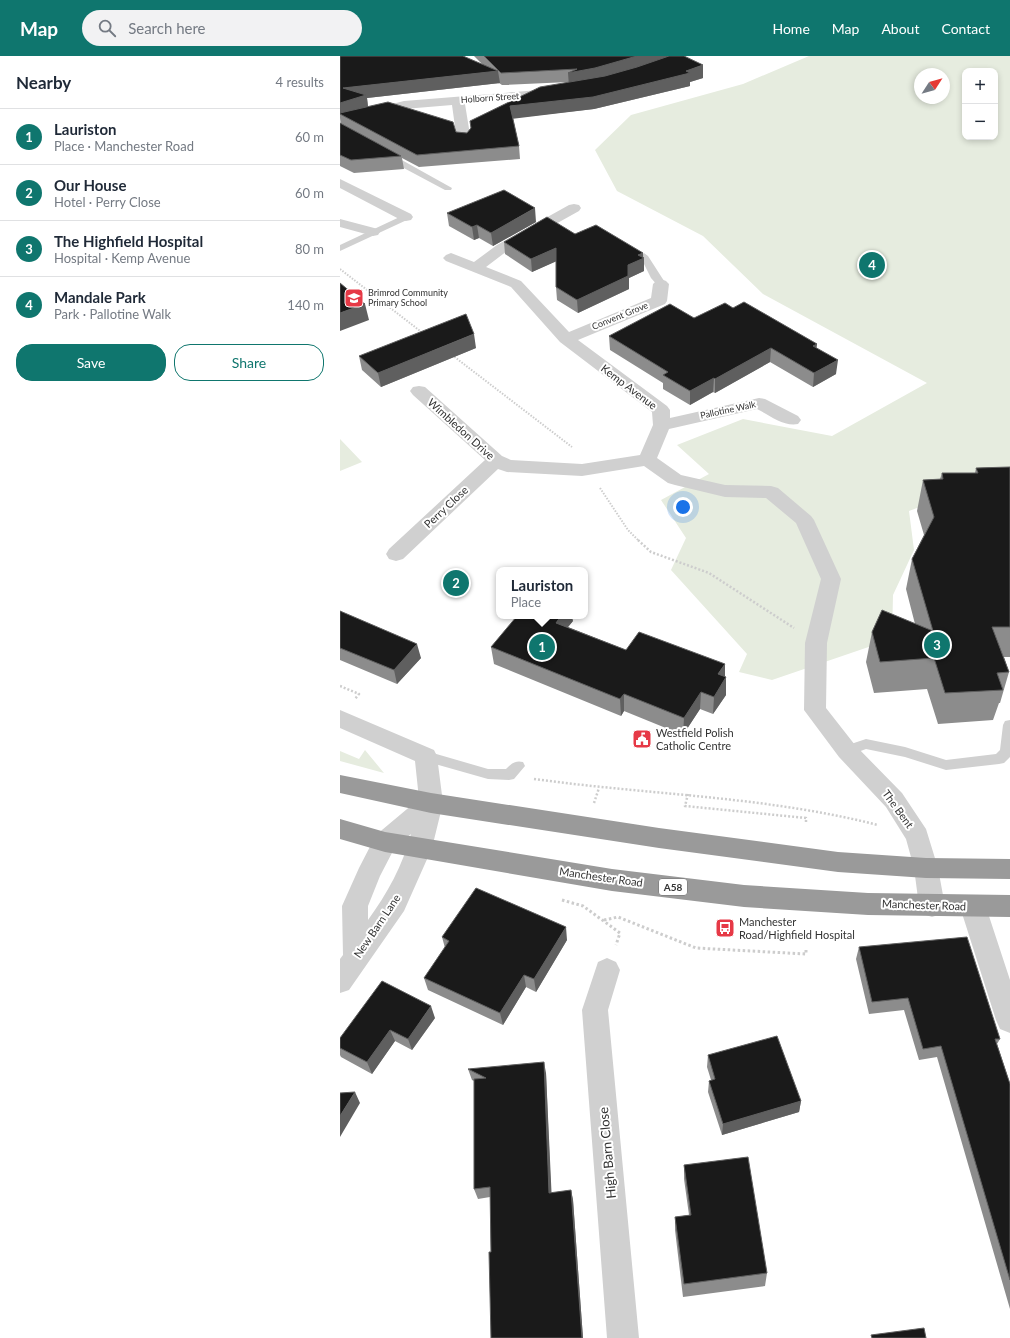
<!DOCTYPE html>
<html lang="en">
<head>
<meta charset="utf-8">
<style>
  body { margin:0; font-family:Lato,sans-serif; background:#f2f2f3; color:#1f2937 }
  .controls { position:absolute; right:12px; top:12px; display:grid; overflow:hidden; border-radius:8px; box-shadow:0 2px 6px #0003 }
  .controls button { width:36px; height:36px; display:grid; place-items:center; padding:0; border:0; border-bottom:1px solid #e0e1e3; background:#fff; color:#1f2937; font:20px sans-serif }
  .compass { position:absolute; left:574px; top:12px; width:36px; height:36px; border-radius:50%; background:#fff; box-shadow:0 2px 6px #0003; rotate:54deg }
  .you { position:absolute; left:343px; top:451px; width:14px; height:14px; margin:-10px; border:3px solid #fff; border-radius:50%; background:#1a73e8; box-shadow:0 0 0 6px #1a73e833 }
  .badge { display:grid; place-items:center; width:26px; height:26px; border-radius:50%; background:#0f766e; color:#fff; font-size:13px; font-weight:700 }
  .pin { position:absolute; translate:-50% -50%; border:2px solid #fff; box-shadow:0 1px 4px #0006 }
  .popup { position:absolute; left:156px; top:511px; width:92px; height:52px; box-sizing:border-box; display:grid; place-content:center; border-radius:8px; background:#fff; filter:drop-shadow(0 1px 3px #0005); font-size:13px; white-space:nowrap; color:#747a83 }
  .popup b { font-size:15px; color:#1f2937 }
  .popup::after { content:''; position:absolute; left:50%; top:100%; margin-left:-8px; border:8px solid transparent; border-top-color:#fff }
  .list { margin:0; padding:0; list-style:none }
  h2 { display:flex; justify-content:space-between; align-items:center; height:52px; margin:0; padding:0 16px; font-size:17px }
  h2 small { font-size:13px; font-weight:400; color:#747a83 }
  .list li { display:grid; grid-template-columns:26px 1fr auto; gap:12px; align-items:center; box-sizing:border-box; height:56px; padding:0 16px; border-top:1px solid #e0e1e3 }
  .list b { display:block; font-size:15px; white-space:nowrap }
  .list p { margin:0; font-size:13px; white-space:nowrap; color:#747a83 }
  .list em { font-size:13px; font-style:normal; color:#747a83 }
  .actions { display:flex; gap:8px; padding:12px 16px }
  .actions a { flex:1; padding:9px 0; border:1px solid #0f766e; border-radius:16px; text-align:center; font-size:14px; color:#0f766e }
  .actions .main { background:#0f766e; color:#fff }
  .icon { flex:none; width:22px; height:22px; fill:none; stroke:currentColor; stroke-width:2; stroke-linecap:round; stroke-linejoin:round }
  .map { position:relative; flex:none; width:670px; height:1282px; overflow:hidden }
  header { display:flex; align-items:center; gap:24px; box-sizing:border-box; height:56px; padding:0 20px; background:#0f766e; color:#fff }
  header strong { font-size:19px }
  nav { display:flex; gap:22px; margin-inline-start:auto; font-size:14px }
  .search { width:280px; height:36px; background:#f2f2f3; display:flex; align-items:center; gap:10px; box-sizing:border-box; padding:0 14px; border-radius:22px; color:#747a83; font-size:15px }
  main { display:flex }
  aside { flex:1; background:#fff }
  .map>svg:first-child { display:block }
</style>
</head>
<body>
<header>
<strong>Map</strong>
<div class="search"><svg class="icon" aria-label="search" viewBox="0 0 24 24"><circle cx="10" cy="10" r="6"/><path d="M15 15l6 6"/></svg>Search here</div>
<nav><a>Home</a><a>Map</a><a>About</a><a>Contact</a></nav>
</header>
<main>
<aside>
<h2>Nearby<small>4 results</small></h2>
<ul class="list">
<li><span class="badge">1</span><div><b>Lauriston</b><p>Place · Manchester Road</p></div><em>60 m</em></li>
<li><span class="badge">2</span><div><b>Our House</b><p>Hotel · Perry Close</p></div><em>60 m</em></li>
<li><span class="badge">3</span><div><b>The Highfield Hospital</b><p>Hospital · Kemp Avenue</p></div><em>80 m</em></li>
<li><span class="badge">4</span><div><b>Mandale Park</b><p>Park · Pallotine Walk</p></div><em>140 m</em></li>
</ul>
<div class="actions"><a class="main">Save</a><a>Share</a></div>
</aside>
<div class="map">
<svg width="670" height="1282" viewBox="0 0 670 1282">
  <rect width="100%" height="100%" fill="#fff"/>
  <path fill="#e6ecdf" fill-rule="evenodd" d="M469,0H670V417L569,455L574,494L553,539L552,583L432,624L399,616L407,598L331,514L346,482L321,444L369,418L337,389L403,363L492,380L587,327L423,238L363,180L277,135L255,94L291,59L403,28ZM625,15H655V81H625ZM580,18H604V42H580Z
    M0,383L22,406L0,415Z
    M25,694L44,717L0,705V695L19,703Z"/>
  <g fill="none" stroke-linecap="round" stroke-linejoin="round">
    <path stroke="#cdcdcd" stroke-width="2" stroke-dasharray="1.5 1.5" stroke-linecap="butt" d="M0,213L84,278
      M112,299L232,391
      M260,432L288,474L299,485"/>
    <path stroke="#cdcdcd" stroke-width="2.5" stroke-dasharray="2 2" stroke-linecap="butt" d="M298,484L311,496L369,517L454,572
      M0,630L19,638L15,643
      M194,723C310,739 424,740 538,769
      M348,738L345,750L466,762V767
      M254,747L259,732"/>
    <path stroke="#cdcdcd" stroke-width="3" stroke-dasharray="2.5 2.5" stroke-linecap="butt" d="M222,844L243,850L280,877L276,889
      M264,864L278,861L356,892L466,898V893"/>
    <path fill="#d0d0d0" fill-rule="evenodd" d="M45,98H51L112,132L111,134H105L45,102Z
      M66,158L70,161L69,163L0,195V189Z
      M304,197L308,200L326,228L324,230H318L311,222L300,200Z
      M670,664V701L664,707L659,708L606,714L565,701L526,693L507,700L502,699L500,695L502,691L526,683L565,691L606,704L656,698L660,694L663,669L665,665Z
      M86,695L148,713H166C171,708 175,704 183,706L185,710L174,723L169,724L148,723L81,704L79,700L81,696Z"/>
    <path fill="#d0d0d0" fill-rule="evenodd" d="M212,33L216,34L218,37L216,40L125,48L131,85L129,88H119L117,85L112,49L64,53L0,69V61L64,45Z
      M0,123L71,158L73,161L71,164L66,165L61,164L0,132Z
      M234,148L239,149L241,152L239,155L167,195L146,211L181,225L229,276L311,242L313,228L316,225L321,223L326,225L329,228L327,245L325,248L238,284L327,350L330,354V362L419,342L425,343L458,360L461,364L458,368C444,371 429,359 417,353L329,373L317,402L341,419L385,429L431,430L438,432L471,460L474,464L501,523L487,587L486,652L515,689L562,737L586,773L598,812L605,850L601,858L592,861L583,858L579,850L574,812L566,783L546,751L499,701L464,654L465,587L481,523L456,467L426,442L385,441L335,429L328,427L304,410L242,420L167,416L158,413L63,503L56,505L49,503L46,498L49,493L145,404L73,339L70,335L73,331L79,330L85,331L162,400L171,404L242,408L300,399L313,369L312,356L220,286L171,231L106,205L103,202L106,199L111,197L134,206L157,189L229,149Z
      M0,163L38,173L40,176L38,179L33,180L0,171Z
      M0,654L94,694L97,700L103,747L92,792L64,855L9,934L0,937V903L3,899L2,850L19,812L36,779L79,743L75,705L0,672ZM71,778C63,809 47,838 28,864V850L40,820L54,793Z
      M633,840L642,843L646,851L670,924V977L660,973L656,964L620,851L624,843Z
      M267,902L276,906L280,914L268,954L299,1282H267L242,954L258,906Z"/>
    <path fill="#9a9a9a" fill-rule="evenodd" d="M0,719L91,737L319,772L498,796L586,802L670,803V823L586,822L498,816L319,792L91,757L0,737Z
      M0,763L45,776L272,813L404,829L528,837L670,839V861L528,859L404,851L272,835L45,796L0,783Z"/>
  </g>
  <path fill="#8c8c8c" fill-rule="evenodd" d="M0,0L142,8L134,0H344L363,22L350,26V30L254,53L173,62L179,90L180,103L79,111L62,102L64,113L14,117L0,110V67H1L0,62ZM229,26L131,72L127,77L116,76L28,50L27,42L160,27H159L162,29Z
    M107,157L196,166L153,190L139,182L134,184L109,170Z
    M235,178L303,197L304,215L289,222V233L238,257L217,244L216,231V205L192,216L165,198L164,186Z
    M393,252L477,288L476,292L496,318L473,331L430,306L375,337L373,336L350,349L323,333V327L270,294L269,280L354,262Z
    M136,292L41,331L22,314L19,300Z
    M670,411V601H664L669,616L660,647H659L653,664L598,668L587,633L534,637L526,606L532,576L575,568L566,533L572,503L584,479L577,455L583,424L600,423L602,417H635L636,412Z
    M0,555L81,602L57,628L0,604Z
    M233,565L228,571L286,594L386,621V639L373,658L360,653L343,679L284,655L281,660L154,608L151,591Z
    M102,881L227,884L196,936L186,931L163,969L88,934L84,922L105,892Z
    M519,891L660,983L657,988L670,1028V1253L597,1001L579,1004L564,954L529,958L516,903Z
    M95,962L72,994L55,985L32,1018L1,1001L0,999V982Z
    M368,999L461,1045L459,1056L382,1079L368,1036L369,1025L371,1024L367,1011Z
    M128,1013L206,1017L211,1137L231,1134L233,1144L243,1282H151V1196L150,1141L138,1143L134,1133V1025L132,1024Z
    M344,1109L427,1217L425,1230L343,1241L335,1174V1161L349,1159L344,1123Z"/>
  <path fill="#5f5f5f" d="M297,0H332L295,13L229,30L228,17Z
    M363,9V22L350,26V30L254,53L171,63L170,50L346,15Z
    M158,15L160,27L27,42L28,51L0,58V47L3,32Z
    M195,152L196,166L153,190L151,177Z
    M137,169L139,182L134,184L132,171Z
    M216,192L217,205L192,216L191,203Z
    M303,197V203L304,202V215L289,222V233L238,257L237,244L288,209L298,199Z
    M25,248L29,264L0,275V257Z
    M134,278L136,292L41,331L38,317Z
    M477,288L475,302L473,290Z
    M431,292L430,306L375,337V323Z
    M498,304L496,318L473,331L474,317Z
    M374,322L373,336L350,349V335Z
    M221,560H232L233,565L217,584L216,567Z
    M77,588L81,602L57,628L54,614Z
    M385,608V624L386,621V639L373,658L374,641L378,618Z
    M361,636L360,653L343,679L344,662Z
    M284,638V655L281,660L280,643Z
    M226,871L227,884L196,936L194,923Z
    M184,919L186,931L163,969L160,957Z
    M91,950L95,962L72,994L68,983Z
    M50,974L55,985L32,1018L27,1006Z
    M204,1006L206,1017L212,1147L209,1137Z
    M15,1036L20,1047L0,1081V1060Z
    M461,1045L459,1056L382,1079L383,1068Z
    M231,1134L233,1144L243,1282H242Z"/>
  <path fill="#1a1a1a" stroke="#5f5f5f" d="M0,0H123L158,15L3,32L26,39L0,47Z
    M144,0H297L255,12L228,17L237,13L161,17Z
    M329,0H344L363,9L346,15L350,17L253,41L170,50L179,90L77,99L0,58V57L48,46L113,66L116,76L127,77L131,72L130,65L200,31L265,20L297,11Z
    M0,67L61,100L11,104L0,99Z
    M164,134L195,152L151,177L137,169L132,171L107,157Z
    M207,161L235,178L256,169L303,197L298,199L304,202L288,209V220L237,244L216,231V192L191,203L164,186Z
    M0,227L25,248L0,257Z
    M404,246L477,288L473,290L498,304L474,317L431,292L375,323L374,322L350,335L323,319L328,316L269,280L330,248L354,262L385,247L393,252Z
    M126,258L134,278L38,317L19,300Z
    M670,411V571H652L669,616L657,617L663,634L605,637L594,602L540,606L532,576L542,554L593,575L572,503L594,461L583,424L603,423L602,417H638L636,412Z
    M0,555L77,588L54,614L0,592Z
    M177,560H221L216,567L286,594L299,576L385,608L378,618L386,621L374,641L361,636L344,662L284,638L280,643L151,591Z
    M136,832L226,871L194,923L184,919L160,957L84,922L109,885L102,881Z
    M627,881L660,983H655L670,1028V1224L601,990L583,993L568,942L532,946L519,891Z
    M42,925L91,950L68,983L50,974L27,1006L0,992V982Z
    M437,980L461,1045L383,1068L369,1025L375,1023L368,999Z
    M204,1006L209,1137L231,1134L242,1282H151L149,1196H151L150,1131L134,1133V1023L146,1022L128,1013Z
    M15,1036L0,1060V1037Z
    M408,1101L427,1217L344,1228L335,1161L351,1159L344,1109Z
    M584,1272L586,1282H532L531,1279Z"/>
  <defs>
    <symbol id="school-square" viewBox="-11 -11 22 22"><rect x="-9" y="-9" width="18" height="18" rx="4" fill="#e63946" stroke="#fff"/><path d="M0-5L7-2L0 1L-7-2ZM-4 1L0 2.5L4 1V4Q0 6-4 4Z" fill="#fff"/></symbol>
    <symbol id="civic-square" viewBox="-11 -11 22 22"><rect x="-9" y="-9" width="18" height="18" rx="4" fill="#e63946" stroke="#fff"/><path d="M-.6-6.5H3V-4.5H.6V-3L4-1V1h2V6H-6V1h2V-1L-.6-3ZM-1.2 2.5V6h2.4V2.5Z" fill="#fff"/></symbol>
    <symbol id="bus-square" viewBox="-11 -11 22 22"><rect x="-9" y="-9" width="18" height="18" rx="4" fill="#e63946" stroke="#fff"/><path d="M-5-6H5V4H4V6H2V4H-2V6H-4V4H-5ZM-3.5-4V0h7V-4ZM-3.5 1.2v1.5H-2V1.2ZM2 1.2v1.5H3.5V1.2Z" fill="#fff"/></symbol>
  </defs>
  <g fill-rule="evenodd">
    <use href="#school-square" x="3" y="231" width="22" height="22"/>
    <use href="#civic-square" x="291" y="672" width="22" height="22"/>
    <use href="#bus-square" x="374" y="861" width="22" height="22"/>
  </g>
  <g text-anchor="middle" stroke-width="4" stroke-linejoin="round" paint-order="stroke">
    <g font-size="9" fill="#333" stroke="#fff">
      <text transform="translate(150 42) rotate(-4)" y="3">Holborn Street</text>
      <text transform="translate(280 260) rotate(-22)" y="3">Convent Grove</text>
      <text transform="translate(388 354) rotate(-12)" y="3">Pallotine Walk</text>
    </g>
    <g font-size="9" fill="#333" stroke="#fff" text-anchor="start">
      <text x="28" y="240">Brimrod Community<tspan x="28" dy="10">Primary School</tspan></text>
    </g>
    <rect fill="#fff" stroke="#707070" stroke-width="1" x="319" y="823" width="28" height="16" rx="3"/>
    <g font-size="10" font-weight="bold" fill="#333">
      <text x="333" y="835">A58</text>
    </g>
    <g font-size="11" fill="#333" stroke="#fff">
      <text transform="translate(289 331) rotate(37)" y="4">Kemp Avenue</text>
      <text transform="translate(121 373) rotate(42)" y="4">Wimbledon Drive</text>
      <text transform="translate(106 451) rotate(-43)" y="4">Perry Close</text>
      <text transform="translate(558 753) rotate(54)" y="4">The Bent</text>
      <text transform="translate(261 821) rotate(8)" y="4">Manchester Road</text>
      <text transform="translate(584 849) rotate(2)" y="4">Manchester Road</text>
      <text transform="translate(37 870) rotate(-56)" y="4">New Barn Lane</text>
    </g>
    <g font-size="11" fill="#333" stroke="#fff" text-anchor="start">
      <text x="316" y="681">Westfield Polish<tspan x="316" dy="13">Catholic Centre</tspan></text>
      <text x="399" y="870">Manchester<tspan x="399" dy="13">Road/Highfield Hospital</tspan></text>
    </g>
    <g font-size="13" fill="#333" stroke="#fff">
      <text transform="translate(267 1097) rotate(-95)" y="5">High Barn Close</text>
    </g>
  </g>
</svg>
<div class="controls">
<button>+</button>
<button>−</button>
</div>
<svg class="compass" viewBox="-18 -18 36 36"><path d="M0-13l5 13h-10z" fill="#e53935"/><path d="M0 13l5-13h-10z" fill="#747a83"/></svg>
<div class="you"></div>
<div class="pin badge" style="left:202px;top:591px">1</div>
<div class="popup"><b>Lauriston</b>Place</div>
<div class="pin badge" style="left:116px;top:527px">2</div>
<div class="pin badge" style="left:597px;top:589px">3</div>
<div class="pin badge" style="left:532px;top:209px">4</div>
</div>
</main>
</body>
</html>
